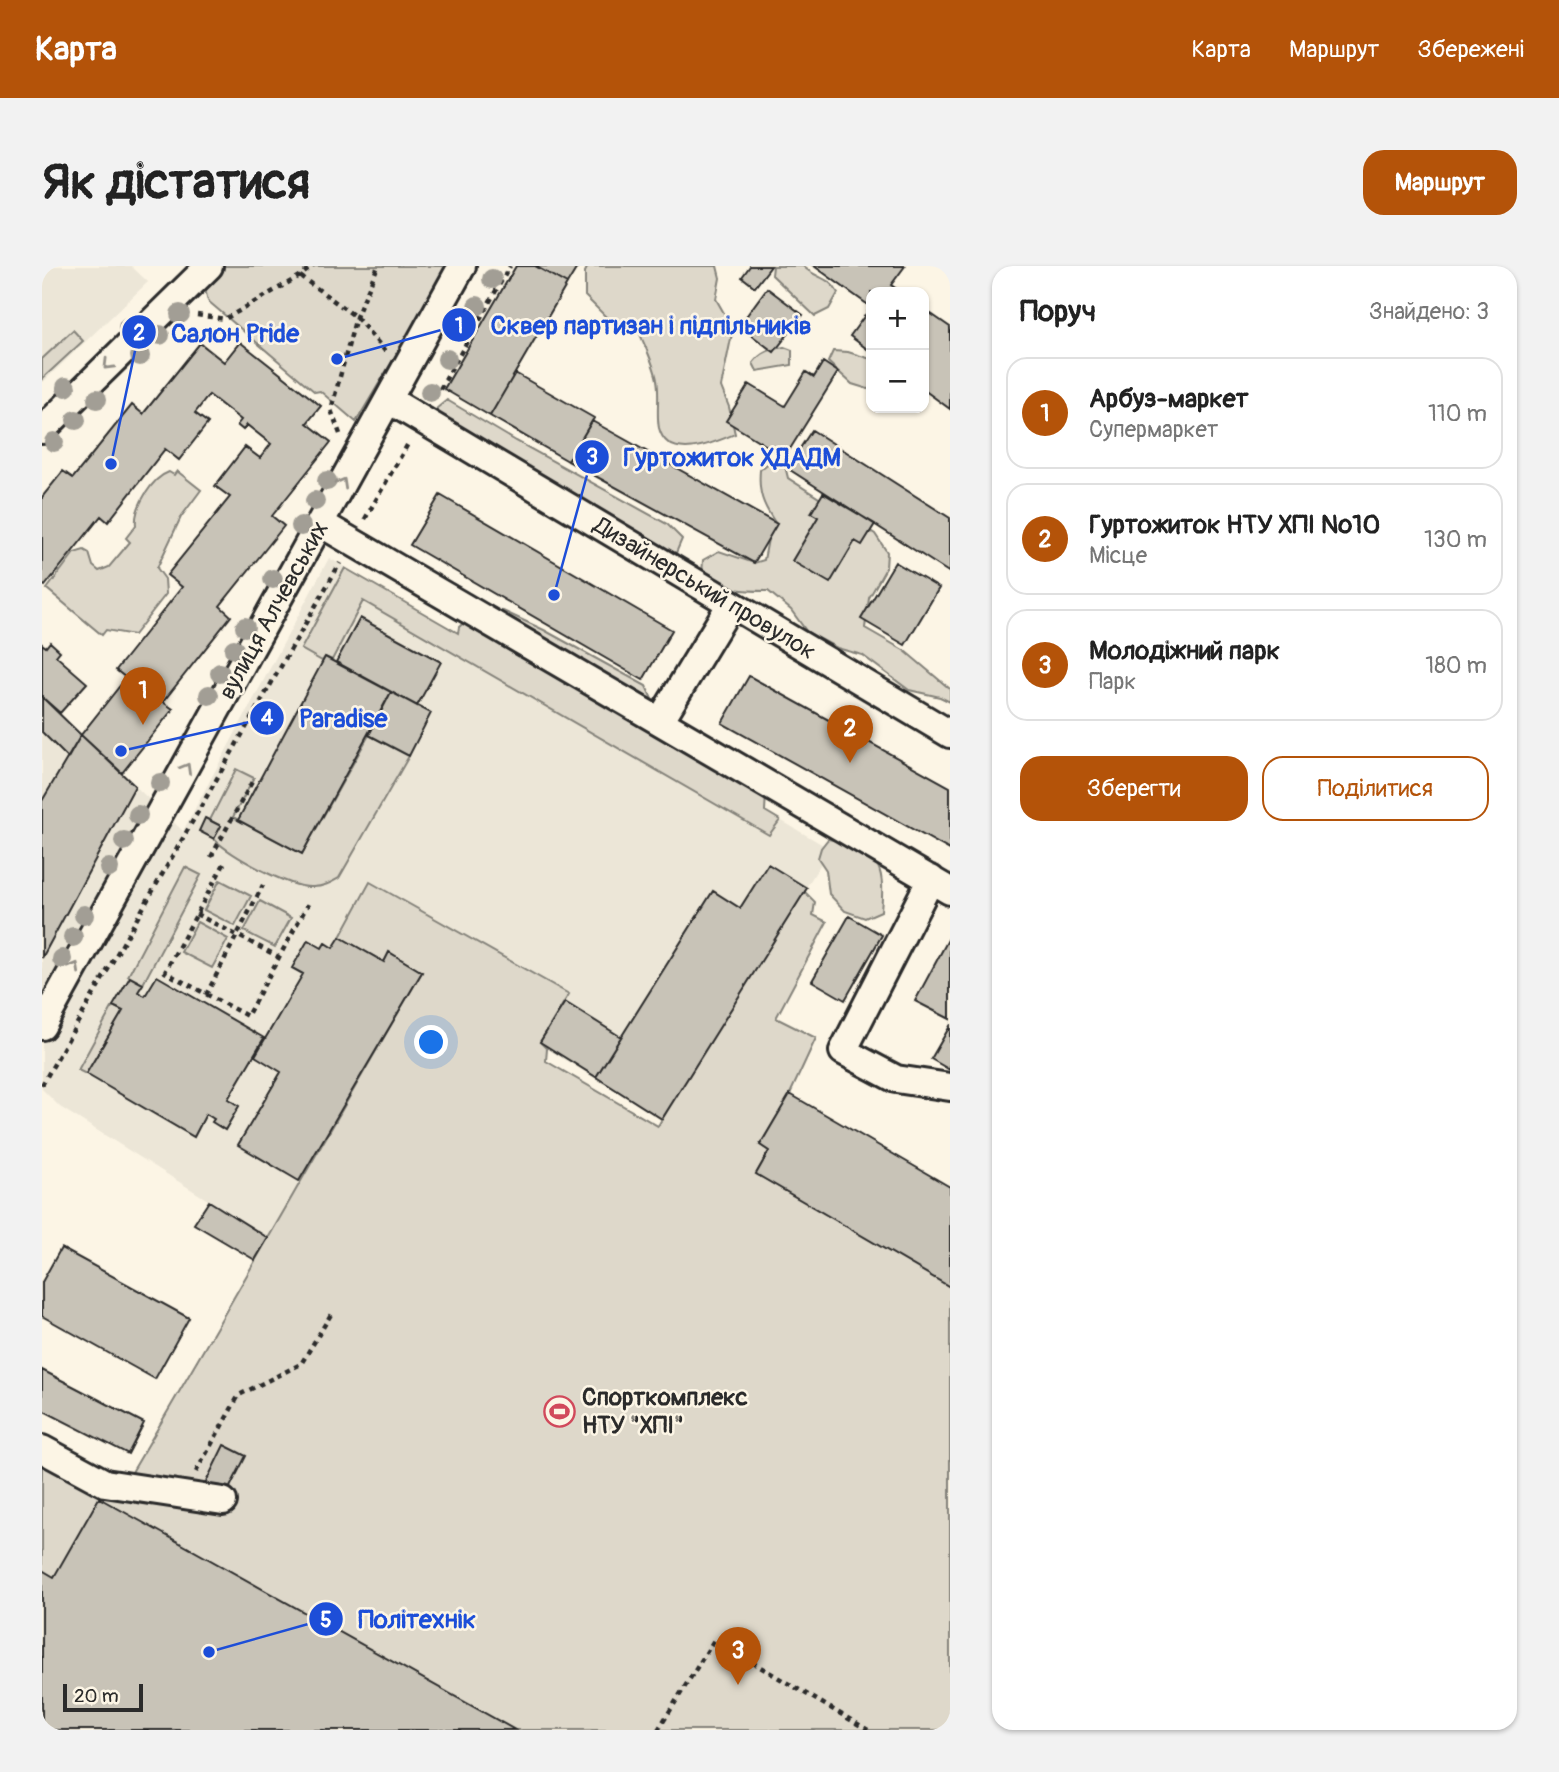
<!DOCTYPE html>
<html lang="uk">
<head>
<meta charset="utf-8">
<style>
  body { margin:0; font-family:Pangolin,sans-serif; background:#f2f2f2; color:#222 }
  .controls { position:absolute; right:21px; top:21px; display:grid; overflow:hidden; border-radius:14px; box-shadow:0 2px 5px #0004 }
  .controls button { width:63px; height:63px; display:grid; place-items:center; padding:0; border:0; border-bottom:2px solid #e0e0e0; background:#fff; color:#222; font:35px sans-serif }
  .scale { position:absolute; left:21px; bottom:18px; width:80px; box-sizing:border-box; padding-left:7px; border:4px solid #2b2b2b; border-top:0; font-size:19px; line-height:24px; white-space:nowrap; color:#2b2b2b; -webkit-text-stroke:5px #fcf5e5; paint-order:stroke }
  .you { position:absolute; left:390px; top:777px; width:24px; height:24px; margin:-18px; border:5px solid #fff; border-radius:50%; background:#1a73e8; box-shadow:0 0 0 10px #1a73e833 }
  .badge { display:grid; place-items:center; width:46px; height:46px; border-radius:50%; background:#b45309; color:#fff; font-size:23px; font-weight:700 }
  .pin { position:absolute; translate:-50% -58px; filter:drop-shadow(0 2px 4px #0008) }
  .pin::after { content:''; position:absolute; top:37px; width:24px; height:21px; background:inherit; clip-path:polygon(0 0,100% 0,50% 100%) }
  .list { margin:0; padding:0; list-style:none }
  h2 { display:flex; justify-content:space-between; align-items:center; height:91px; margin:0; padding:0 28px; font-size:30px }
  h2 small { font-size:23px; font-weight:400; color:#767676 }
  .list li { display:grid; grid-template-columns:46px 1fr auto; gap:21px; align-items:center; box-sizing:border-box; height:112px; margin:0 14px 14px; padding:0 14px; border:2px solid #e0e0e0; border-radius:21px }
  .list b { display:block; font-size:26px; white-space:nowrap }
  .list p { margin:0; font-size:23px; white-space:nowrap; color:#767676 }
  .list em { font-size:23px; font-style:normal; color:#767676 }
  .actions { display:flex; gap:14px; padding:21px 28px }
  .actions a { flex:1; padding:16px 0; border:2px solid #b45309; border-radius:21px; text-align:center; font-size:24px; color:#b45309 }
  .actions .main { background:#b45309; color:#fff }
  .map { position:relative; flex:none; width:908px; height:1464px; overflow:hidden; border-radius:21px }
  header { display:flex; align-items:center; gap:42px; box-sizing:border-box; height:98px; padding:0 35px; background:#b45309; color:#fff }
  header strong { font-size:33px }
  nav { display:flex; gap:38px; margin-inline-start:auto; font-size:24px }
  .intro { display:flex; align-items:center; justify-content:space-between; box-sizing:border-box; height:168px; padding:0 42px }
  h1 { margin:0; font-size:49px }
  .button { padding:18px 32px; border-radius:21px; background:#b45309; color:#fff; font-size:24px; font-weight:700 }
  main { display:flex; gap:42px; padding:0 42px }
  aside { flex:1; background:#fff; border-radius:21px; box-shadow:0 2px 5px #0004 }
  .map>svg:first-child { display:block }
</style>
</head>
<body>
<header>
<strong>Карта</strong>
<nav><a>Карта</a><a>Маршрут</a><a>Збережені</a></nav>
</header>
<div class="intro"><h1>Як дістатися</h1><a class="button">Маршрут</a></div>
<main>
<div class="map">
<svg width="908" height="1464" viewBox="0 0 908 1464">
  <rect width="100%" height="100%" fill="#fcf5e5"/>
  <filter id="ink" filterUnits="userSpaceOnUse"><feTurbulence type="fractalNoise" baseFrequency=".0143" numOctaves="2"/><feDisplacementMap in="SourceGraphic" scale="14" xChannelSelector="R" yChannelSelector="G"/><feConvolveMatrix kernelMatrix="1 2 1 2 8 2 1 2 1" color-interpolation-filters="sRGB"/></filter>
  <g filter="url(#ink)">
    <path fill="#ece6d7" d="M0,0H89L106,16L0,117Z
      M287,292L788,583L620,853L451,750L239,980L18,841L0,823V433L141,565Z"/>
    <path fill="#ded8ca" stroke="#84827a" stroke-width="2" d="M174,0H407L314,156L278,125L273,126L166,35L163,23Z
      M546,0H675L678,12L674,33L691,63L679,121L687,141L693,168C672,177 626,197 617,162C614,147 618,129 615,114C612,97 602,79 596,63L565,52L543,30V6Z
      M731,0H761C774,13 787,10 796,27L787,43L773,50L730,9Z
      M31,64L41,75L0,113V93Z
      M742,81L750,84V99L715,105L711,97C720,85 728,84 742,81Z
      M791,85L806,86L829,93V124L810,118L786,96Z
      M405,134L474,175L625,258L640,273L634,287L622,290L393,147L395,142Z
      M729,195L742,196L746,212L833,268L845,286L844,302L827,332L823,362L863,385L908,423V436L898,431L867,424L820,389L795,382L765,366L749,344L726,325C697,325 686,324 660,310L661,294L677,285L712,297L722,294L726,273L734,258C721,239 716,227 718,204Z
      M135,205L159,224L139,251L115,302L123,313L124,328L92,369L64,364L60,369L5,323L32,287L42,284L47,287L51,300L57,305L67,301L88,276L84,272L94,259C92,241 110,212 127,206L132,209Z
      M303,302L416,367L417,361L436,344L461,345L502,364L604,420L624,464L724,528L723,545L738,554L727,569L321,335L290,394L283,391L280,395L259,383Z
      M327,469L367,490L297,612C288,617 281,621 271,621C248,623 188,589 172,573L178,560L168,554L194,503L212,512L191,551L260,588Z
      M786,573C835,582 844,597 839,645L823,652L803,645L787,628L784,604L776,592L779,582Z
      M143,601L159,609L101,718L86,710Z
      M178,614L209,630L193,660L162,644Z
      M328,616L527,728L498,776L505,783L504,795L616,860L745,628L763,626L773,636L771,649L785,656L734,752L774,772L748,828L718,879L727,885L714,908L908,1019V1464H0V1188L77,1228C180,1055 278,880 380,706L348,687L342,696L298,671Z
      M218,635L249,652L233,681L202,665Z
      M155,656L186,673L170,702L139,686Z
      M71,740L81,745L44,808L36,804Z"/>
    <path fill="#c8c3b7" stroke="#2b2b2b" stroke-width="2" d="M474,0H493L525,18L448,150L402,123Z
      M493,0H536L525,18Z
      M708,0H729L713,21L700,11Z
      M772,0H863L849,19L859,26H829V86L808,70L829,41Z
      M725,22L761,49L732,86L697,60Z
      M882,43L908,61V143L882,124Z
      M198,76L279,140L265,157L289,176L230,250L242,260L178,340L189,350L121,436L131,443L80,507L39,469L84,412L74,404L140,321L125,309L188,231L173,220L203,181L218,192L229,178L205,159L201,164L195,159L199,154L167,129L153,147L166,157L137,194L123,183L66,256L59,250L3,320L0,318V231L21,205L31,212L90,139L101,148L158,77L182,96Z
      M781,96L796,106L743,191L684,155L707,118L743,140L764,106L772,111Z
      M473,107L552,152L526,195L448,150Z
      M550,155L735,258L712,297L526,195Z
      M770,164L908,252V307L745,202Z
      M781,227L833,258L820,279L813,275L788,317L750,295L776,251L769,247Z
      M398,229L630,364L601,414L368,279Z
      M853,296L897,322L863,379L819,353Z
      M318,352L399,396L375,440L294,396Z
      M8,376L18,385L14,390L45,417L18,447L0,431V378L4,381Z
      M283,391L349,426L260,588L196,554Z
      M707,410L908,521V584L680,457Z
      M349,426L389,447L367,490L327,469Z
      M0,431L39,469L26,492L0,466Z
      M39,469L93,520L0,692V535Z
      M163,552L179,560L172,573L157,565Z
      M726,598L765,622L620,853L554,811L671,625L698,642Z
      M807,650L840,669L803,734L770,715Z
      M908,670V753L873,735Z
      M298,671L342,696L347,686L380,706L257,915L196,879L239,806L213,790L261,708L250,702L266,674L280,682L283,677L291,682Z
      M115,710L222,772L186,833L197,840L183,864L170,856L172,853L164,848L152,871L44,808L81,745L71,740L88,711L101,718L96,726L103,730Z
      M523,736L579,771L554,811L498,776Z
      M908,760V804L889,793Z
      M748,828L908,921V1021L714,908L727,885L718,879Z
      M167,935L226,972L213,994L152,958Z
      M19,982L147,1052L113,1113L0,1050V1016Z
      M0,1104L102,1157L86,1188L0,1144Z
      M182,1179L204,1190L181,1235L160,1224Z
      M57,1232L120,1267L473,1464H5L0,1461V1304L12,1311Z"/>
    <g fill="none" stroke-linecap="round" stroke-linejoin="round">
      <defs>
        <path id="minor" d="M347,134L908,468
          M0,164L167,0
          M278,257L908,625
          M618,455L689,338
          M889,613L801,785L854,813L908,821
          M0,760L420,0
          M0,1183L63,1217L181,1235"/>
      </defs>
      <use href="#minor" stroke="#2b2b2b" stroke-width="32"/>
      <path stroke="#2b2b2b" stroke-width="4.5" stroke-dasharray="5 5" stroke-linecap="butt" d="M258,10L314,51L343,85
        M155,49L183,53L258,10L271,0
        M393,132L468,0
        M298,168L289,144L314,51L336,0
        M323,253L367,176
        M169,591L211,514
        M182,598L123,706L205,750L266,638
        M154,648L237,691
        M164,729L221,619
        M0,819L298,297
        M154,1206L197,1129L259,1098L291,1045
        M616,1464L672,1374L826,1464"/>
      <use href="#minor" stroke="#fcf5e5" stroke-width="26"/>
    </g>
    <g fill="#a29e95">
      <circle cx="450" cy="13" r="10"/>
      <circle cx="435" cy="40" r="10"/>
      <circle cx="138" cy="48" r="10"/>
      <circle cx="86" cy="61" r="10"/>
      <circle cx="423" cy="64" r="10"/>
      <circle cx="118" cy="69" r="10"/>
      <circle cx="98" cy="90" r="10"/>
      <circle cx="405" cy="93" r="10"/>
      <circle cx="24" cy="121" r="10"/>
      <circle cx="388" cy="126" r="10"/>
      <circle cx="55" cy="133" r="10"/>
      <circle cx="34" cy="154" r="10"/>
      <circle cx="12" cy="176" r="10"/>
      <circle cx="285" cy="215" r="10"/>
      <circle cx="273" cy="235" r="10"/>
      <circle cx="259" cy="260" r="10"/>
      <circle cx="231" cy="313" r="10"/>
      <circle cx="203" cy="361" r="10"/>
      <circle cx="192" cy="383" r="10"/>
      <circle cx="178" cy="407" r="10"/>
      <circle cx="167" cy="429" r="10"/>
      <circle cx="118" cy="517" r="10"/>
      <circle cx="96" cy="549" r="10"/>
      <circle cx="82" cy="575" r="10"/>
      <circle cx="67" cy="602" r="10"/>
      <circle cx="42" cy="649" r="10"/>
      <circle cx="31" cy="671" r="10"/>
      <circle cx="20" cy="693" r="10"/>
    </g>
    <defs><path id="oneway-chevron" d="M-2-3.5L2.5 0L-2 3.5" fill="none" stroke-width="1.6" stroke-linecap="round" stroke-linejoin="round" transform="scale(1.75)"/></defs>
    <g stroke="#949088">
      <use href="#oneway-chevron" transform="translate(66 99) rotate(135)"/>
      <use href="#oneway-chevron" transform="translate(300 217) rotate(-61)"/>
      <use href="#oneway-chevron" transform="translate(144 502) rotate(-60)"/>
      <use href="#oneway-chevron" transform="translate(33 701) rotate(-61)"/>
    </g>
  </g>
  <defs>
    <symbol id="stadium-ring" viewBox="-11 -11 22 22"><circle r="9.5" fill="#fcf5e5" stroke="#d1495b" stroke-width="1.5"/><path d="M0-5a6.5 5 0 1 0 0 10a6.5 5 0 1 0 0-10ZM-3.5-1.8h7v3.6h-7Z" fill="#d1495b"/></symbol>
  </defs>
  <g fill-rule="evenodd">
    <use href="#stadium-ring" x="500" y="1128" width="35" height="35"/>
  </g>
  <g text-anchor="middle" stroke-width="5" stroke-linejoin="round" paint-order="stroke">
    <g font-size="24" fill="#2b2b2b" stroke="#fcf5e5">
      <text transform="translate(663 322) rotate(31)" y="8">Дизайнерський провулок</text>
      <text transform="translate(231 344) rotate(-61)" y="8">вулиця Алчевських</text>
    </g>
    <g font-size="24" font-weight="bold" fill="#2b2b2b" stroke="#fcf5e5" text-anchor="start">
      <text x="540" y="1139">Спорткомплекс<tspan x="540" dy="28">НТУ "ХПІ"</tspan></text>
    </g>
  </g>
  <path fill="none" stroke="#1d4ed8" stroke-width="2.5" d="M295 93L417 59M69 198L97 66M512 329L550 191M79 485L225 452M167 1386L284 1353"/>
  <g fill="#1d4ed8" stroke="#fcf5e5" stroke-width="2.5">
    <circle cx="295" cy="93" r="7"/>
    <circle cx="69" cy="198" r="7"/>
    <circle cx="512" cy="329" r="7"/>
    <circle cx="79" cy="485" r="7"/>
    <circle cx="167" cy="1386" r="7"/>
    <circle cx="417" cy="59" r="18"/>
    <circle cx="97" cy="66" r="18"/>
    <circle cx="550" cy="191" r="18"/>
    <circle cx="225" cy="452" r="18"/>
    <circle cx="284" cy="1353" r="18"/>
  </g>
  <g font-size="21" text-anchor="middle" font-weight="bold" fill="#fff">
    <text x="417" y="67">1</text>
    <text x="97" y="74">2</text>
    <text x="550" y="198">3</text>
    <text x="225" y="459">4</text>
    <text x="284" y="1361">5</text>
  </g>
  <g font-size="26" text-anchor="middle" font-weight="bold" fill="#1d4ed8" stroke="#fcf5e5" stroke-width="5" stroke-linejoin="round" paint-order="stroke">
    <text x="609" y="68">Сквер партизан і підпільників</text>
    <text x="193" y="76">Салон Pride</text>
    <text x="690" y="200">Гуртожиток ХДАДМ</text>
    <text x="301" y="461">Paradise</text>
    <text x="375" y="1362">Політехнік</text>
  </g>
</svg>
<div class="controls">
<button>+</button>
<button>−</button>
</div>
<div class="scale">20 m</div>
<div class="you"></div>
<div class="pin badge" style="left:101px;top:459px">1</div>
<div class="pin badge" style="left:808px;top:497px">2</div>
<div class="pin badge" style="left:696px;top:1419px">3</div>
</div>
<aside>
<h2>Поруч<small>Знайдено: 3</small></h2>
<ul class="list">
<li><span class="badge">1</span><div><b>Арбуз-маркет</b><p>Супермаркет</p></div><em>110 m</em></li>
<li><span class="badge">2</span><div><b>Гуртожиток НТУ ХПІ №10</b><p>Місце</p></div><em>130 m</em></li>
<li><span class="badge">3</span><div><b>Молодіжний парк</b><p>Парк</p></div><em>180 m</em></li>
</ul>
<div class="actions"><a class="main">Зберегти</a><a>Поділитися</a></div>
</aside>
</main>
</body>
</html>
